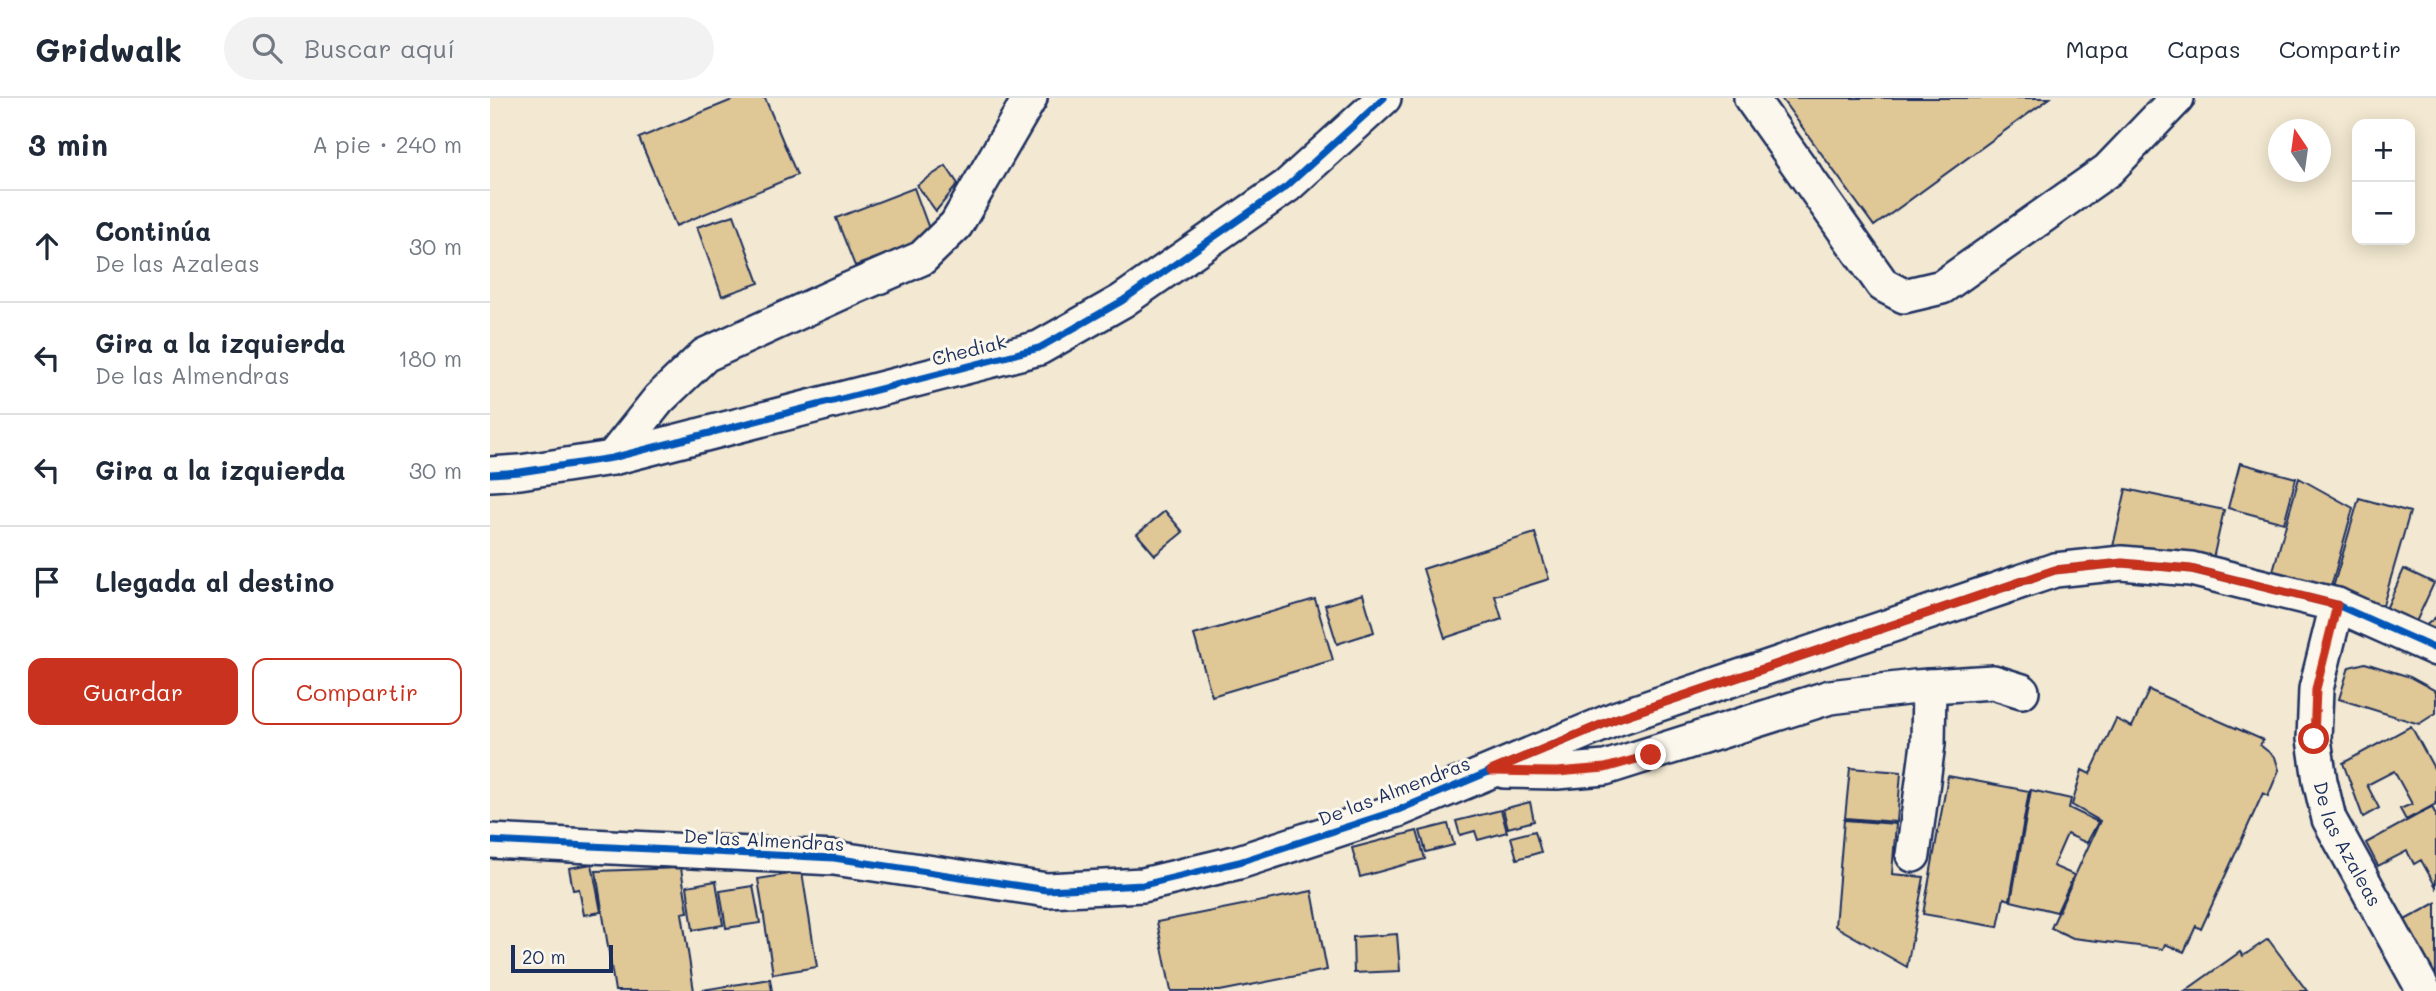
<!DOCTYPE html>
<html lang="es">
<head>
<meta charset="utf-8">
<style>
  body { margin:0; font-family:Mali,sans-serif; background:#f2f2f3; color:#1f2937 }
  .controls { position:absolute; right:21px; top:21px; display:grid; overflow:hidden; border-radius:14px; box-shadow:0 4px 18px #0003 }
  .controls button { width:63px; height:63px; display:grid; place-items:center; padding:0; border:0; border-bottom:2px solid #e0e1e3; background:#fff; color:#1f2937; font:35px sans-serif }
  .compass { position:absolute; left:1778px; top:21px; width:63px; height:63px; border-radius:50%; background:#fff; box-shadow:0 4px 18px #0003; rotate:347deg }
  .scale { position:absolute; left:21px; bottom:18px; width:102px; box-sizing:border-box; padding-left:7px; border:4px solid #1b2f5e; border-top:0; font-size:19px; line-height:24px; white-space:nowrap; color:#1b2f5e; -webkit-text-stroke:5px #fbf7ec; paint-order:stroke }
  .stop { position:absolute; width:21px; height:21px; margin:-16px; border:5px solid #c8321e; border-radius:50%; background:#fff }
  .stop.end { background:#c8321e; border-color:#fff; box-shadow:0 2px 7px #0008 }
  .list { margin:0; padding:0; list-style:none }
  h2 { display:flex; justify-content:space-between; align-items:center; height:91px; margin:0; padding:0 28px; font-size:30px }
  h2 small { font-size:23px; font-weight:400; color:#747a83 }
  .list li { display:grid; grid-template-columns:46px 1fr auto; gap:21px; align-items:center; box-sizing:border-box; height:112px; padding:0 28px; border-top:2px solid #e0e1e3 }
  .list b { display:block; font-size:26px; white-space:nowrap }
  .list p { margin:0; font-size:23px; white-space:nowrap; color:#747a83 }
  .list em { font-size:23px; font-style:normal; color:#747a83 }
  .actions { display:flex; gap:14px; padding:21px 28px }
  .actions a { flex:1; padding:16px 0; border:2px solid #c8321e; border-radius:14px; text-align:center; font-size:24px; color:#c8321e }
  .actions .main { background:#c8321e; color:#fff }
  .icon { flex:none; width:38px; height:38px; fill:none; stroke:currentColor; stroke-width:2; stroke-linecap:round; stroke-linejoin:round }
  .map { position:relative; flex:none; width:1946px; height:893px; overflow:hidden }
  header { display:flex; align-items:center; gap:42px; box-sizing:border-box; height:98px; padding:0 35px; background:#fff; border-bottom:2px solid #e0e1e3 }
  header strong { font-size:33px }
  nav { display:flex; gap:38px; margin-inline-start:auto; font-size:24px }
  .search { width:490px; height:63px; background:#f2f2f3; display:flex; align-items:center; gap:18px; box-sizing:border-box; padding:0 24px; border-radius:38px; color:#747a83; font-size:26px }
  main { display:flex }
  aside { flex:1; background:#fff }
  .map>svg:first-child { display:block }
</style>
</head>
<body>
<header>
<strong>Gridwalk</strong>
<div class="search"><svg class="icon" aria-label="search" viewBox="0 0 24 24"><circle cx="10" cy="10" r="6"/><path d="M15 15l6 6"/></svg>Buscar aquí</div>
<nav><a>Mapa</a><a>Capas</a><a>Compartir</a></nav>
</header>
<main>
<aside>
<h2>3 min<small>A pie · 240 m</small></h2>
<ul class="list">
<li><svg class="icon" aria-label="ahead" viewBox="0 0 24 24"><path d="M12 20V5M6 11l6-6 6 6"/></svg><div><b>Continúa</b><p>De las Azaleas</p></div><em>30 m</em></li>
<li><svg class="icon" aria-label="left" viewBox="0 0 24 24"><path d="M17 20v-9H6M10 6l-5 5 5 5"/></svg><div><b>Gira a la izquierda</b><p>De las Almendras</p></div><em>180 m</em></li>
<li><svg class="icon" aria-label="left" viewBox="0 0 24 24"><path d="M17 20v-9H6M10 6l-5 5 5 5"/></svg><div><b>Gira a la izquierda</b></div><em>30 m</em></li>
<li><svg class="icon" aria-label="arrive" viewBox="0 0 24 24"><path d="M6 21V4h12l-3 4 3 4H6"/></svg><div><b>Llegada al destino</b></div></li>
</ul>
<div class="actions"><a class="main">Guardar</a><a>Compartir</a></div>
</aside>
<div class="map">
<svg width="1946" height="893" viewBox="0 0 1946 893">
  <rect width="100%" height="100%" fill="#f3e9d2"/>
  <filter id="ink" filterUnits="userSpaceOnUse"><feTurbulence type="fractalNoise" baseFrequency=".0143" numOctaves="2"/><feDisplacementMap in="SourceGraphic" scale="14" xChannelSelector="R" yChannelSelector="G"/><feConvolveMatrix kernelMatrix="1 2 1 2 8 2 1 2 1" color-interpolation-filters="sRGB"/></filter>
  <g filter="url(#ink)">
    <path fill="#e0c796" stroke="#1b2f5e" stroke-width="2" d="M247,0H275L307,77L186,128L149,40Z
      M1291,0H1560L1384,128Z
      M456,68L468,86L446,113L427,87Z
      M424,90L442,139L365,168L346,120Z
      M244,117L269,185L232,198L207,129Z
      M1750,365L1806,380L1794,425L1738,410Z
      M1809,380L1863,410L1837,503L1779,487Z
      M1636,391L1734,412L1720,474L1622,453Z
      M1869,400L1920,414L1891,514L1840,500Z
      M675,413L693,434L665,457L647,436Z
      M1045,435L1059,481L1005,498L1012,521L955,540L933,471Z
      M1914,471L1944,485L1926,524L1896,511Z
      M873,496L884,534L847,546L835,507Z
      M825,501L843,562L722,598L704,537Z
      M1946,519V536L1934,529Z
      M1875,565L1920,579L1946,593V615L1929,626L1849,601L1859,569Z
      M1659,592L1773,642L1770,647L1785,659L1789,672L1778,698L1773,695L1711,831L1706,828L1694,854L1675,846L1673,851L1583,840L1561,830L1610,723L1582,707L1592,672L1600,676L1626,621L1642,629Z
      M1921,628L1946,674V706L1916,722L1910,711L1922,706L1904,673L1877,687L1889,710L1873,719L1853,665Z
      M1360,670L1411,674L1407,724L1355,720Z
      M1458,678L1539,693L1520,802L1514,800L1508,829L1433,816Z
      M1541,692L1581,701L1579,710L1608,724L1597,745L1577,736L1563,768L1584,777L1567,814L1521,803Z
      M1040,704L1044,723L1018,730L1013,711Z
      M1942,709L1946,717V789L1931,762L1924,766L1917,753L1888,768L1876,745Z
      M1011,712L1017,734L988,742L985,733L970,737L966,723Z
      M1354,722L1406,726L1402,776L1434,779L1417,869L1345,828Z
      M958,726L964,747L936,754L930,733Z
      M927,733L935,761L870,779L862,750Z
      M1045,733L1051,754L1027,761L1021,739Z
      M102,766L111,814L94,817L89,791L83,792L79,770Z
      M191,770L198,814L192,815L204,893H125L106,773Z
      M312,774L327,869L283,876L268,781Z
      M226,783L233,827L203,832L197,788Z
      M263,788L270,825L236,830L230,793Z
      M822,793L837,872L730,893H681L667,824Z
      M1946,805V882L1913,823Z
      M907,836L910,873L864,875L863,839Z
      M1778,841L1817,893H1695L1750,854L1753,858Z
      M280,881L282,893H212V892Z"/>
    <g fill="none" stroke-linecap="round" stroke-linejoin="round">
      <defs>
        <g id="minor">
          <path d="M1261,0L1393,187L1414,198L1452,189L1618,72L1687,0"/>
          <path d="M122,360L169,301L215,257L353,194L432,160L466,127L540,0"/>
          <path d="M0,376L30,374L122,360L549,250L632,203L797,88L894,0"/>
          <path id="s1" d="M1847,507L1826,591L1824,641L1830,683L1839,721L1934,893"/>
          <path d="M1014,673L1067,674L1115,670L1340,599L1425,589L1503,584L1532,593"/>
          <path d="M0,743L344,760L557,792L653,787L749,764L908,712L1125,621L1565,472L1632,465L1701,471L1847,507L1946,551"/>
          <path d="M1423,757L1438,646L1439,588"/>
        </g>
      </defs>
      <use href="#minor" stroke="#1b2f5e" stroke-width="38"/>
      <use href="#minor" stroke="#fbf7ec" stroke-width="33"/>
      <defs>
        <path id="cycleway" d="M0,376L30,374L122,360L549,250L632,203L797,88L894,0
          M0,743L344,760L557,792L653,787L749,764L908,712L1125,621L1565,472L1632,465L1701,471L1847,507L1946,551"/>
      </defs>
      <use href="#cycleway" stroke="#fbf7ec" stroke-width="11"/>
      <use href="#cycleway" stroke="#0057b8" stroke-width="7"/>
    </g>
  </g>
  <g fill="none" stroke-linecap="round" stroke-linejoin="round" filter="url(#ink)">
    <path stroke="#c8321e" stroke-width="9" d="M1161,657L1115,670L1067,674L1001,673L1125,621L1565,472L1632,465L1701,471L1847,507L1826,591L1824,641"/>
  </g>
  <g text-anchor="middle" stroke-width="6" stroke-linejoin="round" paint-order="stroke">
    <g font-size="19" fill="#1b2f5e" stroke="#fbf7ec">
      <text transform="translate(479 252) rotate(-14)" y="7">Chediak</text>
      <text transform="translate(904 693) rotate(-21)" y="7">De las Almendras</text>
      <text transform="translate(274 742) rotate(3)" y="7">De las Almendras</text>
      <text dy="7" stroke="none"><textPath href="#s1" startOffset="248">De las Azaleas</textPath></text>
    </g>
  </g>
</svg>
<div class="controls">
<button>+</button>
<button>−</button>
</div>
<svg class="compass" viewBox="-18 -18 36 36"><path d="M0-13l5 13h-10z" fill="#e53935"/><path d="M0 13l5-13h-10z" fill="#747a83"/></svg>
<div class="scale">20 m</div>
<div class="stop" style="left:1824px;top:641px"></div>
<div class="stop end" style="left:1161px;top:657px"></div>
</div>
</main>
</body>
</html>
